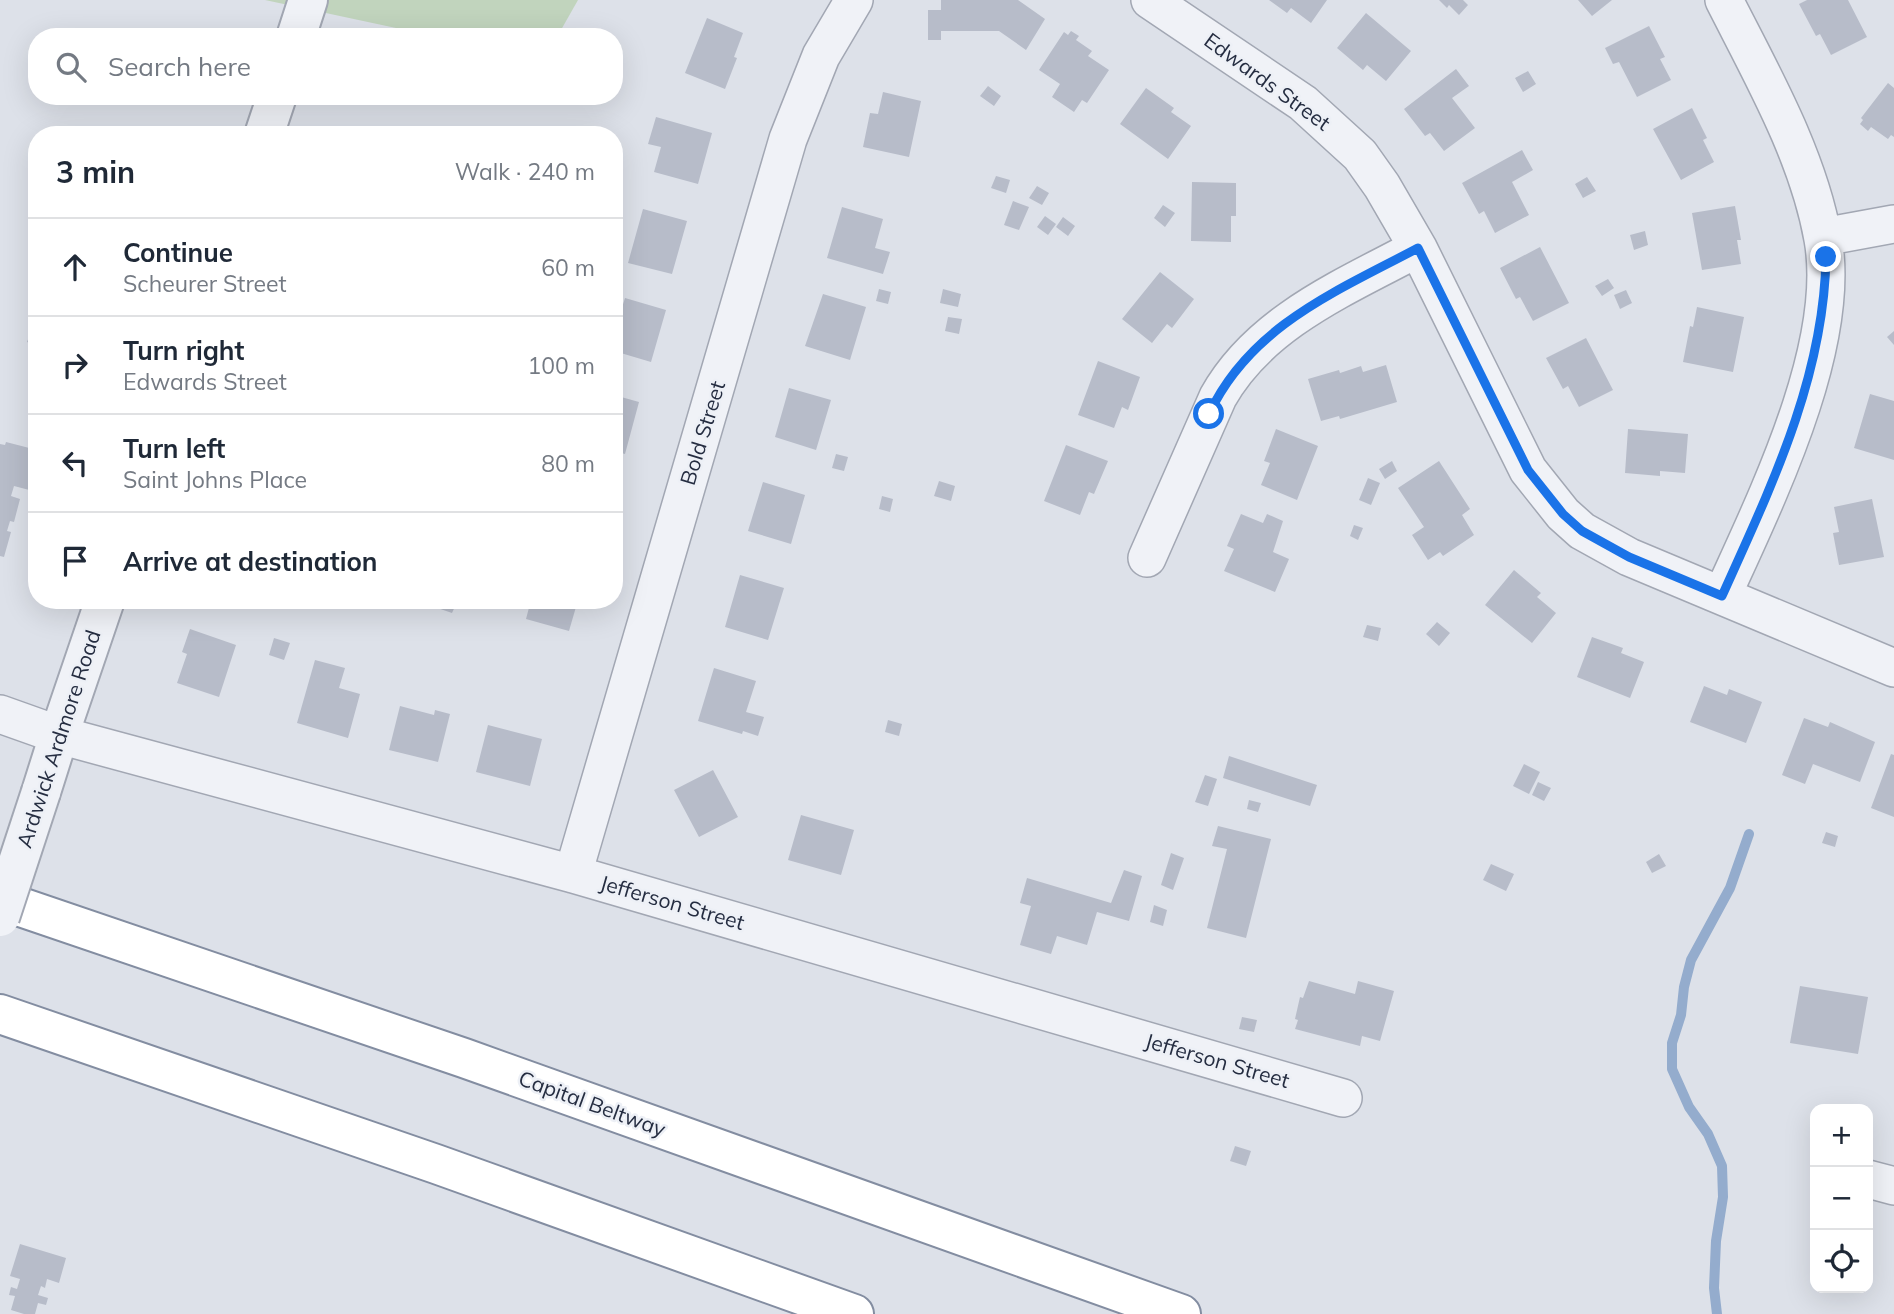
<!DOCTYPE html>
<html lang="en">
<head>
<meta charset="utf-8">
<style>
  body { margin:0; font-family:Mulish,sans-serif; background:#f2f2f3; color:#1f2937 }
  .controls { position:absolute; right:21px; bottom:21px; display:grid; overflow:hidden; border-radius:14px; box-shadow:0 7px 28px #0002 }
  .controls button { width:63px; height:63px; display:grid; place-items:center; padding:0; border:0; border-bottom:2px solid #e0e1e3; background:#fff; color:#1f2937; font:35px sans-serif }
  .stop { position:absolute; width:21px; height:21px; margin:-16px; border:5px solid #1a73e8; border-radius:50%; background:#fff }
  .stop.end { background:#1a73e8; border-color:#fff; box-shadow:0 2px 7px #0008 }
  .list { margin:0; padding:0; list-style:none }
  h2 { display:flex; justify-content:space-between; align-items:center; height:91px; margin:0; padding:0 28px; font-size:30px }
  h2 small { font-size:23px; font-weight:400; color:#747a83 }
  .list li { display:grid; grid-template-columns:46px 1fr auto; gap:21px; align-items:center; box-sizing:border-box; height:98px; padding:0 28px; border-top:2px solid #e0e1e3 }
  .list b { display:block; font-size:26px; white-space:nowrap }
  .list p { margin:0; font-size:23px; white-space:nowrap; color:#747a83 }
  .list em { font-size:23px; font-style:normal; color:#747a83 }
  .icon { flex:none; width:38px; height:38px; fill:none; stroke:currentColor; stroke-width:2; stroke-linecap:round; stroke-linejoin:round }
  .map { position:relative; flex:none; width:1894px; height:1314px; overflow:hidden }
  .search { position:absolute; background:#fff; box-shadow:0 7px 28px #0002; left:28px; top:28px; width:595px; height:77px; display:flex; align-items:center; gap:18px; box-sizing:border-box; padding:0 24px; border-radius:28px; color:#747a83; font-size:26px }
  .panel { position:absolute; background:#fff; box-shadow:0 7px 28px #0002; left:28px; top:126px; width:595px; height:483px; border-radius:28px }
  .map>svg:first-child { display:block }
</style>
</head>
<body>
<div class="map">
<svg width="1894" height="1314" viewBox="0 0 1894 1314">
  <rect width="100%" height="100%" fill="#dde1e9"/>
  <path fill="#c1d4bd" d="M265,0H578L557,37H438Z"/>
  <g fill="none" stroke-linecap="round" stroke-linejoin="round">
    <path stroke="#94accd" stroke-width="10" d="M1717,1314L1714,1288L1716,1241L1723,1197L1722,1166L1708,1134L1689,1107L1672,1069V1043L1681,1015L1684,987L1691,960L1730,888L1749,834"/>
  </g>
  <path fill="#b7bcc9" d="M941,0H1018L1045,19L1026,50L999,31H941V40H928V10H941Z
    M1269,0H1327L1311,23L1291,8L1287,13Z
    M1439,0H1463L1468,5L1459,15L1449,5L1447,8Z
    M1578,0H1612L1592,16Z
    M1807,0H1848L1867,37L1831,55L1820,34L1816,36L1799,4Z
    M1366,13L1411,51L1386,81L1367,65L1363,70L1337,48Z
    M707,18L743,33L734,57L737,58L725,89L685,73Z
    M1649,26L1665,57L1660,59L1671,80L1637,97L1619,62L1613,64L1605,48Z
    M1071,31L1079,36L1076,40L1092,51L1088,56L1109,70L1087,103L1082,100L1074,112L1052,97L1060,84L1039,70L1064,32L1068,35Z
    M1456,69L1469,86L1452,98L1475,128L1444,151L1430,133L1425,136L1404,109Z
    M1528,71L1536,84L1523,92L1515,78Z
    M1888,83L1894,88V137L1891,135L1888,139L1871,127L1868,131L1860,124L1863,120L1861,118Z
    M988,86L1001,96L994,106L980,96Z
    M1146,88L1174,108L1171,112L1191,126L1168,159L1120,124Z
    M883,92L921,101L909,157L863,147L870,113L878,114Z
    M1692,108L1707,138L1703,140L1714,162L1681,180L1653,129Z
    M656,117L712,133L698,184L654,172L661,147L648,144Z
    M1522,150L1533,170L1512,182L1529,215L1495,233L1484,211L1479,214L1462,183Z
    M996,176L1010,180L1006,193L991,188Z
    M1587,177L1596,191L1583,198L1575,184Z
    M1192,182L1236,183V216H1231V242L1191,241Z
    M1037,186L1049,193L1042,205L1029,198Z
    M1013,201L1029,207L1019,230L1004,225Z
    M1163,205L1175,213L1165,227L1154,218Z
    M1735,206L1741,240H1737L1741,264L1702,270L1692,213Z
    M842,207L883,219L875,248L890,252L883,274L827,258Z
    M643,209L687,221L672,274L628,263Z
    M1045,216L1056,224L1048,235L1037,227Z
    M1063,217L1075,226L1068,236L1056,227Z
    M1645,231L1648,245L1634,250L1630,235Z
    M1540,247L1569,303L1533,321L1520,297L1516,299L1500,268Z
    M1160,272L1194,299L1172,328L1167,324L1152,343L1122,319Z
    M1608,279L1614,288L1602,296L1595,286Z
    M879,289L891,292L888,304L876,301Z
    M943,289L961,294L958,307L940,303Z
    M1626,290L1632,303L1620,309L1614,295Z
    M823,294L866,307L850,360L805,346Z
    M625,298L666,310L651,362L614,351V333Z
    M1697,307L1744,317L1733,372L1683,362L1690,326L1693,327Z
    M37,316V346L27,342Z
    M948,317L962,319L959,334L945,331Z
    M1894,331V345L1887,337Z
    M1586,338L1613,390L1579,407L1568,386L1563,389L1546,358Z
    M1098,361L1140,377L1128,410L1122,407L1114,428L1078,415Z
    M1386,365L1397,402L1340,419L1339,416L1321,421L1308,379L1339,370L1340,373L1361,366L1363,372Z
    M789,388L831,400L816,450L775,437Z
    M1870,394L1894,401V460L1854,448Z
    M614,395L639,402L625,454L614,451Z
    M1276,429L1318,446L1297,500L1261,485L1270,463L1264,461Z
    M1628,429L1688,434L1685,473L1660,471V476L1625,473Z
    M6,442L37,450V492L14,486L11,496L20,499L14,522L10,521L7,531L11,532L4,557L0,556V444L5,445Z
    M1066,445L1108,461L1094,494L1089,492L1080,515L1044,501Z
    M836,454L848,457L844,471L832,468Z
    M1392,461L1397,471L1385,479L1379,469Z
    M1439,461L1470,509L1462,515L1474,535L1443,556L1440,552L1428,560L1412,535L1424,527L1398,488Z
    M1368,478L1380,483L1371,505L1359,500Z
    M939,481L955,486L951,501L934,496Z
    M763,482L805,495L791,544L748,531Z
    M882,496L893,499L890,512L879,509Z
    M1872,499L1884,557L1839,565L1833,533L1839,532L1834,507Z
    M1241,514L1263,523L1267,514L1283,521L1273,552L1289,559L1275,592L1224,571L1234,549L1227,546Z
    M1354,525L1363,528L1358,540L1350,536Z
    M1514,570L1541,593L1537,597L1556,613L1532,643L1485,605Z
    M740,575L784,588L768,640L725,627Z
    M414,600H458L452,613Z
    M531,600H578L569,631L526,619Z
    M1437,622L1450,633L1439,646L1426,634Z
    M1367,625L1381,628L1378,641L1363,637Z
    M190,629L236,645L219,697L177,683L187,654L182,652Z
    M1592,637L1623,648L1621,653L1644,662L1630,698L1577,677Z
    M274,638L290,643L284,660L269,655Z
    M315,660L345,668L339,688L360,694L348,738L297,723Z
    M714,668L756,681L746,712L764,717L758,736L743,731L742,734L698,721Z
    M1704,686L1727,695L1729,689L1762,702L1746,743L1690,722Z
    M400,706L434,715L435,710L450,714L438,762L389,750Z
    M1804,718L1828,727L1830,722L1875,742L1860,782L1813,764L1805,784L1782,775Z
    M888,720L902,724L899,736L885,732Z
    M488,725L542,739L530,786L476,772Z
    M1891,754L1894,755V817L1871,808Z
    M1229,756L1317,785L1310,806L1223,778Z
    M1524,764L1540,772L1529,794L1513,786Z
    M713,770L738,817L699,837L674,790Z
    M1205,775L1217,779L1208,806L1195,802Z
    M1538,782L1551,788L1544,801L1532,795Z
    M1249,800L1261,803L1258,812L1247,809Z
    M801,815L854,830L841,875L788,860Z
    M1218,826L1271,839L1246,938L1207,928L1227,849L1212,846Z
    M1826,832L1838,836L1835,847L1822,843Z
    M1171,853L1184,858L1173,890L1161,885Z
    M1659,854L1666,866L1652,873L1646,862Z
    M1491,864L1514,874L1506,891L1483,880Z
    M1124,870L1142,876L1129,921L1097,912L1087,945L1057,936L1051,954L1020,945L1031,906L1020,903L1027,878L1111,903Z
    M1154,905L1167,910L1163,926L1150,922Z
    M1309,981L1355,994L1358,981L1394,991L1380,1041L1362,1036L1360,1046L1295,1029L1298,1020L1295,1019L1300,997L1303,998Z
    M1800,986L1868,997L1858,1054L1790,1043Z
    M1242,1017L1257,1020L1254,1032L1239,1029Z
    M1235,1146L1251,1151L1246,1166L1230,1161Z
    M20,1244L66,1258L59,1283L47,1279L45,1288L41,1286L38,1295L48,1298L46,1305L38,1303L35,1314H24L11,1310L15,1296L9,1295L11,1287L17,1289L20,1279L10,1276Z"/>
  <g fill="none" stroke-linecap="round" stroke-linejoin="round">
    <defs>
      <path id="minor" d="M1150,0L1303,103L1360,155L1382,186L1418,248L1528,470L1563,514L1582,531L1629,557L1894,668
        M1823,237L1894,224
        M1147,558L1218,397C1260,322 1345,287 1418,248
        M1722,596C1766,499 1842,346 1823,239C1808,155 1762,75 1724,0
        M0,714L59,735L573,874L1343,1098
        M573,874L788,139L821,56L854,0
        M1868,1179L1894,1186"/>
      <path id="tertiary" d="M296,37L308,0
        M264,135L277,96
        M41,792L59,735L105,600"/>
      <path id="motorway" d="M0,900L464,1058L1181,1314
        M0,1014L436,1164L854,1314"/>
    </defs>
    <use href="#minor" stroke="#a2a7b3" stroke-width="40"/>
    <use href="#tertiary" stroke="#a2a7b3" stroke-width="42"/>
    <use href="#motorway" stroke="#838da1" stroke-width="42"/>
    <use href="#minor" stroke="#f0f2f7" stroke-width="37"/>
    <use href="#tertiary" stroke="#f0f2f7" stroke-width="38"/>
    <use href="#motorway" stroke="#fff" stroke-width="38"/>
    <defs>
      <path id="tertiary-bridge" d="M0,917L41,792"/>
    </defs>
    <use href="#tertiary-bridge" stroke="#a2a7b3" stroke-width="42" stroke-linecap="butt"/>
    <use href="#tertiary-bridge" stroke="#f0f2f7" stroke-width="38"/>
  </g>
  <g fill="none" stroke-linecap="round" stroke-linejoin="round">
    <path stroke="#1a73e8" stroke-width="9" d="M1209,414C1250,326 1337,291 1418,248L1528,470L1563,514L1582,531L1629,557L1722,596C1771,487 1824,378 1826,257"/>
  </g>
  <g text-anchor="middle" stroke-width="5" stroke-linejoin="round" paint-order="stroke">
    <g font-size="21" fill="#252d41" stroke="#edf0f6">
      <text transform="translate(1267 82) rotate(36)" y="7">Edwards Street</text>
      <text transform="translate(703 433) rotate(-73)" y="7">Bold Street</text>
      <text transform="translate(59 739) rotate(-72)" y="7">Ardwick Ardmore Road</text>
      <text transform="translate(672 903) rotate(16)" y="7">Jefferson Street</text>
      <text transform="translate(1217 1061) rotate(16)" y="7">Jefferson Street</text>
      <text transform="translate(592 1104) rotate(20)" y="7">Capital Beltway</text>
    </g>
  </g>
</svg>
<div class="controls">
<button>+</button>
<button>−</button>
<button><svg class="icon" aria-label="locate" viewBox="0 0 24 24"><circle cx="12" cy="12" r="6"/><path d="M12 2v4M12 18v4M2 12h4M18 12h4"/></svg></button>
</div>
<div class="stop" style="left:1209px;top:414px"></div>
<div class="stop end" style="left:1826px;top:257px"></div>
<div class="search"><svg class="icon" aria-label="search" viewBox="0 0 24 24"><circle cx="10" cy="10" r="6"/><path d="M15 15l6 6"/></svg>Search here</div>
<section class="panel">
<h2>3 min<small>Walk · 240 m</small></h2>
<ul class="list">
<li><svg class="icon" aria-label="ahead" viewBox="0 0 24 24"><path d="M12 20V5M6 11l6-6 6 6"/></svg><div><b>Continue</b><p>Scheurer Street</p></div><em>60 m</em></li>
<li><svg class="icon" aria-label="right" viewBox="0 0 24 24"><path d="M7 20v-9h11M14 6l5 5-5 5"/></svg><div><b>Turn right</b><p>Edwards Street</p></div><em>100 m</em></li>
<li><svg class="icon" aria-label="left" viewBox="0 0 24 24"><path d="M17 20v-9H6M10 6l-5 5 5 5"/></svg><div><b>Turn left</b><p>Saint Johns Place</p></div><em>80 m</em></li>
<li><svg class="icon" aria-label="arrive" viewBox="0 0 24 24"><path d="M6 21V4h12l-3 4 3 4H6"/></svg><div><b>Arrive at destination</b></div></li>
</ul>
</section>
</div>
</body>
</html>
